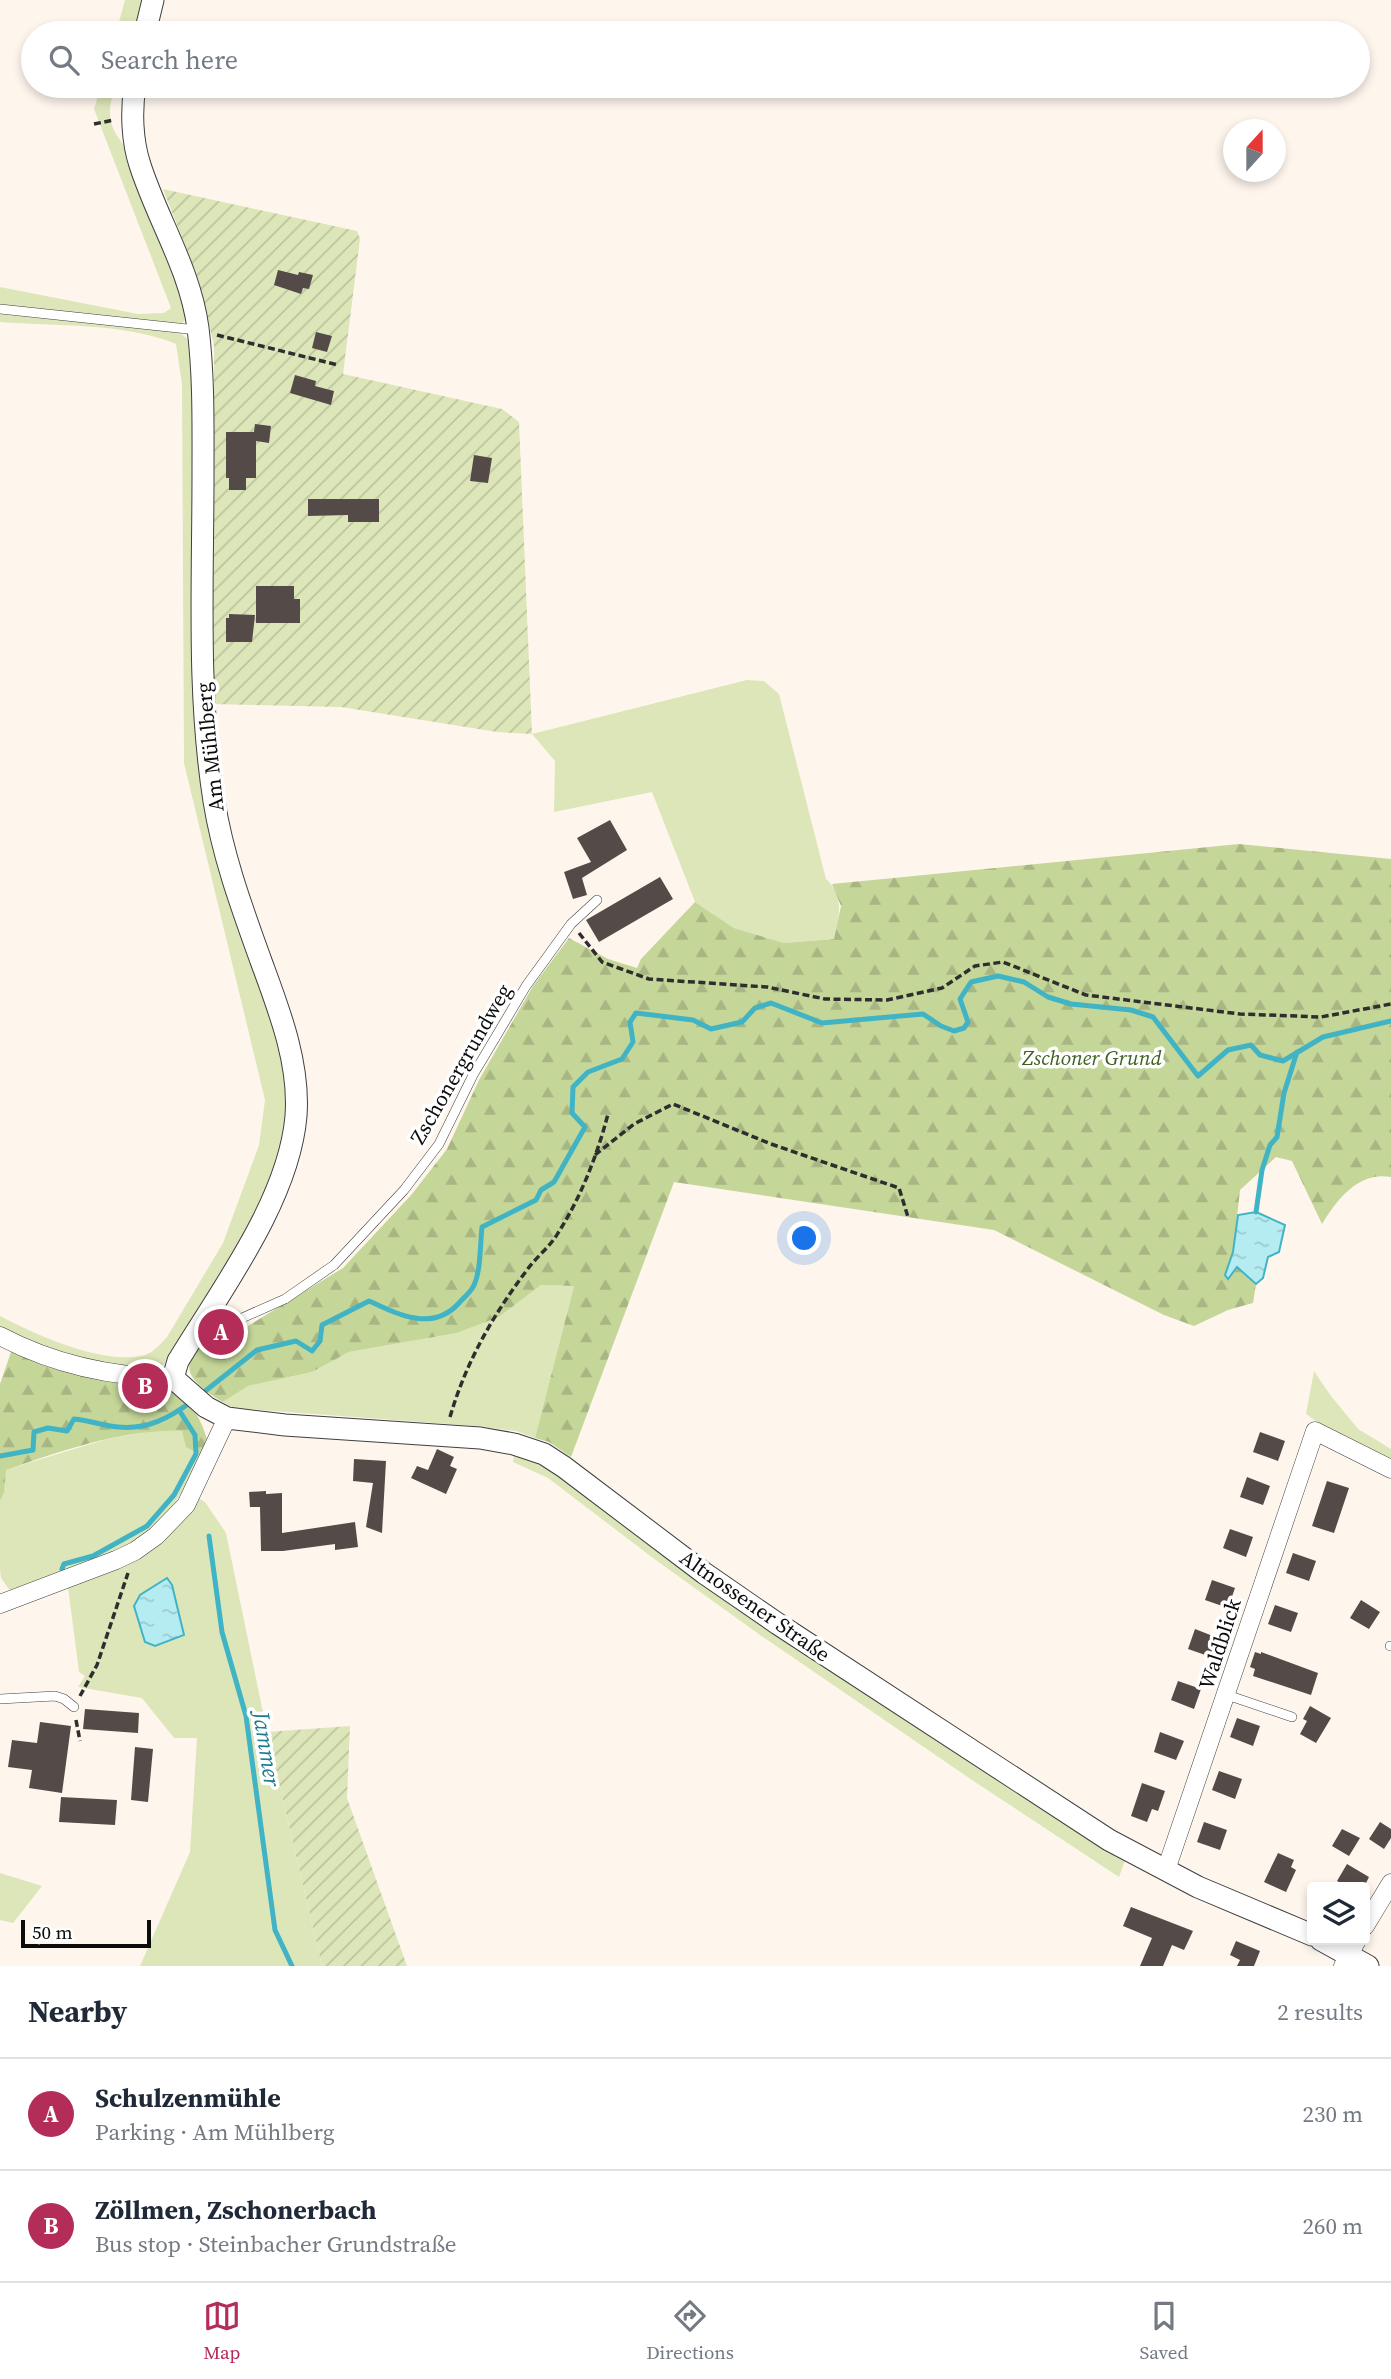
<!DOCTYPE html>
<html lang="en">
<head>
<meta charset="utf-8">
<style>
  body { margin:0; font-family:"Source Serif 4",serif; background:#f2f2f3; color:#1f2937 }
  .controls { position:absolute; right:21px; bottom:21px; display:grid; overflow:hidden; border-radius:7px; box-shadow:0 4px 10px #0003 }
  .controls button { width:63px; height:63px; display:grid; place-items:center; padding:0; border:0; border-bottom:2px solid #e0e1e3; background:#fff; color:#1f2937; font:35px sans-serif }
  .compass { position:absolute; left:1223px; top:119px; width:63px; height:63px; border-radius:50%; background:#fff; box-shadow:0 4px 10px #0003; rotate:21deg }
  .scale { position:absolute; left:21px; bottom:18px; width:130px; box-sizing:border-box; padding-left:7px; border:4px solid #0c0c0c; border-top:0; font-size:19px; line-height:24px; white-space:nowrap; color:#0c0c0c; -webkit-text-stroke:5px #fff; paint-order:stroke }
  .you { position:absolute; left:805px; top:1239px; width:24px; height:24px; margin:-18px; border:5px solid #fff; border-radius:50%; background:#1a73e8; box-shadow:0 0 0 10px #1a73e833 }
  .badge { display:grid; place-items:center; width:46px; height:46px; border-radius:50%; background:#b42c58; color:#fff; font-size:23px; font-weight:700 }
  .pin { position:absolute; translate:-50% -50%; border:4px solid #fff; box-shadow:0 2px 7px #0006 }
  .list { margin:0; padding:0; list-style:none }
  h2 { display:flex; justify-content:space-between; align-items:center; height:91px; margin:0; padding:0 28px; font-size:30px }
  h2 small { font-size:23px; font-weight:400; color:#747a83 }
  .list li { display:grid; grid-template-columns:46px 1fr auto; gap:21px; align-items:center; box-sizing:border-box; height:112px; padding:0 28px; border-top:2px solid #e0e1e3 }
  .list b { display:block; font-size:26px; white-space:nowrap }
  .list p { margin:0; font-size:23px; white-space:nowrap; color:#747a83 }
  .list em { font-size:23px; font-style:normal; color:#747a83 }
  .icon { flex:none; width:38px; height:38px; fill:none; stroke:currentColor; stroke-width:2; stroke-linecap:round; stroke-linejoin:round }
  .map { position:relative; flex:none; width:1391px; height:1966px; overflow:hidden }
  .search { position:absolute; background:#fff; box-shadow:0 4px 10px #0003; left:21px; right:21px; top:21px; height:77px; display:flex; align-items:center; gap:18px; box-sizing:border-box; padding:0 24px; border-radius:38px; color:#747a83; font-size:26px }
  .sheet { height:315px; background:#fff }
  nav { display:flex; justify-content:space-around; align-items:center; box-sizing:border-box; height:98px; border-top:2px solid #e0e1e3; background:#fff; font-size:19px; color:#747a83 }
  nav a { display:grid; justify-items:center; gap:4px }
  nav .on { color:#b42c58 }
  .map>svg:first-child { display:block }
</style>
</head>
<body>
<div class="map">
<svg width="1391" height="1966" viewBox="0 0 1391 1966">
  <defs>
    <pattern id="forest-firs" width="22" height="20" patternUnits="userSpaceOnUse" patternTransform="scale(1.75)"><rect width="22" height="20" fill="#c5d699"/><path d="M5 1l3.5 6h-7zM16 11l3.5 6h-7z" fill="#a8b683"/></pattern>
    <pattern id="garden-furrows" width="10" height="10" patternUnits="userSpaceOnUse" patternTransform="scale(1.75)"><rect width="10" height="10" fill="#dde6b9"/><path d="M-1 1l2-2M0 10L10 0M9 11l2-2" fill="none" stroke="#bcc49e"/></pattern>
    <pattern id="water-ripples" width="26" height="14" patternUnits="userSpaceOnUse" patternTransform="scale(1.75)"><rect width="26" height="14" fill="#b5ecf2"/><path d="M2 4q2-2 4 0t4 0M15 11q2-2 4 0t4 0" fill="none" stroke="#9ac9ce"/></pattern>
  </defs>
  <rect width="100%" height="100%" fill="#fef6ed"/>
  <path fill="#dde6b9" d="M125,0H145L137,33H116Z
    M101,86H125L124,91L112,98C106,120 113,133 128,150L172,255L188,318L182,323L173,324L0,305V287L138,314L164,313L171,308L94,109Z
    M0,314L179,332L192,343L194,368V709L200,759L281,1053L288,1096L280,1165L240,1243L167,1360C165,1363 162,1366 159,1368C134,1379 25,1341 0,1327V1316C36,1335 101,1364 141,1356C152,1354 160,1345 167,1337L223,1243L259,1145L265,1100L184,763L182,384L176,344C126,323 55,326 0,322Z
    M747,680L764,681L779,694L826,879C845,896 839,917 834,939L784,943L734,928L695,902L652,792L554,812L555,761L532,734Z
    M541,1285L574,1286L535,1438L516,1431L475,1426L233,1408L223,1402L248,1386L312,1372L349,1352L457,1333L499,1317Z
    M1314,1371L1331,1396L1358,1429L1391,1449V1464L1336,1435L1306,1414Z
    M156,1430L182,1431L202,1455C187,1481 174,1512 150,1531C111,1561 57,1574 11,1592L1,1578L0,1569V1501L4,1493L5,1470L107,1439Z
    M514,1453L535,1458L1126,1858L1119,1877L975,1782L760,1635L653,1558L548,1478L513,1462Z
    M198,1498L205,1502L226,1533L267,1732L322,1966H140L190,1852L197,1738H174L142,1698L78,1687L85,1676L79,1672L68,1587Z
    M0,1873L42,1886L13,1923L0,1920Z"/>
  <path fill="url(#forest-firs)" d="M1239,844L1391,859V1177C1358,1171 1337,1200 1322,1224L1292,1161L1276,1157L1240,1190L1233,1252L1225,1275L1236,1266L1256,1284L1253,1303L1228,1310L1194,1326L1164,1315L994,1230L674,1182L571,1457L549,1442L535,1438L574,1286L541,1285L499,1317L457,1333L349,1352L312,1372L248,1386L223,1402C212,1396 194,1384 190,1372C187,1363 193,1352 196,1344L226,1352L238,1332L343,1268L412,1194L447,1149L479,1080L533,986L569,938L608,959L637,968L641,959L695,902L734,928L784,943L834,939L841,906L832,884Z
    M12,1349L166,1386C191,1404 199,1412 208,1442L202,1455L186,1447L182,1431C122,1429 62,1451 6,1470L4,1493L0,1501V1384Z"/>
  <path fill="url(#garden-furrows)" d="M163,189L357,231L360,239L343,374L502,409L519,422L532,734L497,732L341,707L209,704L214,490V345L198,279Z
    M350,1726L347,1798L407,1966H322L267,1732Z"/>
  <path fill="url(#water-ripples)" stroke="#40b4c5" stroke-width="2" d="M1256,1212L1285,1225L1279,1252L1268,1257L1263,1278L1256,1284L1237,1267L1228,1279L1225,1275L1233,1252L1238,1215Z
    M167,1578L172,1585L184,1635L155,1646L145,1642L134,1606L140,1595Z"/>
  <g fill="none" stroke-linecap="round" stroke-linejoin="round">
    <path stroke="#40b4c5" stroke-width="5" d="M1256,1212L1262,1170L1270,1145L1277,1137L1284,1093L1297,1052
      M199,1396L257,1350L296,1341L312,1351L320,1341L322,1325L369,1301C399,1315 433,1332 459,1303C463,1298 470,1293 473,1287C481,1273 480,1244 482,1227L536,1200L541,1190L554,1182L585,1127L572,1113L573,1087L588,1072L622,1059L633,1042L630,1022L636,1013L693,1020L711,1029L742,1022L755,1008L771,1003L822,1023L923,1014L941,1026L954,1031L964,1028L968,1022L960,999L971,982L998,976L1024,982L1048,997L1071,1004L1131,1010L1153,1017L1198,1076L1228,1050L1251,1045L1260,1055L1283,1061L1323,1037L1391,1021
      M0,1456L33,1450L34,1432L48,1428L67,1431L74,1419C89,1420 103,1426 118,1427C147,1430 169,1418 191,1402
      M209,1536L222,1632L246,1716L275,1930L292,1966
      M62,1569L64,1564L93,1556L147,1526L174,1495L196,1454L195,1435L179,1410"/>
  </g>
  <path fill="#544b49" d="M278,270L298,275L299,272L313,275L309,289L303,288L301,294L274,285Z
    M316,332L332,336L327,352L312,348Z
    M295,375L316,381L315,386L334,391L331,405L290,393Z
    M255,424L271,426L269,443L256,441V478H246V490H229V478H226V432H254Z
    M474,455L492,458L488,483L470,481Z
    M308,499H379V522H348V515L308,516Z
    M256,586H294V599H300V623H256Z
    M229,614L255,615L252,642H226V618H229Z
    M610,820L627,850L582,878L587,895L573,899L564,872L591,862L577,838Z
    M660,877L673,899L599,942L586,920Z
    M1260,1432L1285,1441L1278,1461L1253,1452Z
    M437,1449L454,1457L450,1466L457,1469L446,1494L411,1478L417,1466L428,1470Z
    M354,1459L386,1461L382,1533L366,1527L373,1483L353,1481Z
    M1247,1477L1270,1486L1263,1505L1240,1497Z
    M1327,1481L1349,1488L1334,1533L1312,1526Z
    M266,1491V1494L282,1493V1533L355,1522L358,1547L335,1550V1544L283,1551H261L260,1507H250L249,1492Z
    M1230,1529L1253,1537L1246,1557L1223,1548Z
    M1293,1553L1316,1561L1309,1581L1286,1573Z
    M1212,1580L1235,1588L1228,1608L1205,1600Z
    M1361,1600L1380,1612L1369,1629L1350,1618Z
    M1275,1605L1298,1613L1291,1632L1268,1624Z
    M1195,1629L1218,1638L1211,1657L1188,1649Z
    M1255,1652L1261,1654V1652L1318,1673L1311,1695L1253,1676L1255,1669L1250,1667Z
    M1178,1681L1201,1689L1194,1709L1171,1700Z
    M1310,1706L1331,1718L1316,1743L1300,1734L1307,1721L1303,1719Z
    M85,1709L139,1713L138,1733L83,1729Z
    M1237,1718L1260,1726L1253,1746L1230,1737Z
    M40,1722L71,1726L62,1793L29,1788L32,1770L8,1767L12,1740L37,1743Z
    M1160,1732L1184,1741L1176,1760L1154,1752Z
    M135,1747L153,1749L148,1802L131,1800Z
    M1219,1771L1242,1779L1235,1799L1212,1790Z
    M1142,1783L1165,1791L1158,1811L1152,1809L1147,1822L1131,1816Z
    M61,1797L117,1800L115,1825L59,1822Z
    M1204,1822L1227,1830L1220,1850L1197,1842Z
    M1380,1822L1391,1829V1838L1384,1849L1369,1839Z
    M1342,1829L1360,1838L1349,1856L1332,1846Z
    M1278,1853L1294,1860L1291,1867L1296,1870L1286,1892L1264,1882Z
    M1347,1864L1369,1877L1364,1887H1348L1337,1881Z
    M1131,1907L1193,1931L1184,1950L1172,1945L1163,1966H1140L1152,1938L1123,1926Z
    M1236,1941L1260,1951L1254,1966H1237L1240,1960L1230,1955Z"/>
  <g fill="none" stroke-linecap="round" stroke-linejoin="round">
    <defs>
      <path id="service" d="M0,309L197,330
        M206,1318L233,1322L285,1299L334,1265L404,1190L439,1144L473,1075L526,986L571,924L597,900
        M1390,1646H1391
        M1227,1695L1292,1717
        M0,1699L55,1696L64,1699L74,1707"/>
      <path id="minor" d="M0,1336C53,1364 113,1377 173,1378
        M0,1604L116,1560L135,1551L156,1536L186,1505L227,1418
        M1166,1870L1315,1431L1391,1469
        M1365,1926L1391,1883
        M1343,1966L1357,1940"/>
      <path id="tertiary" d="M145,33L153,0
        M135,86C131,111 132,141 140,165C158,221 190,269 198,328C204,377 203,426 203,475C203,584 197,693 214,801C223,857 242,908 261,961C279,1010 300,1063 296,1116C289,1200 221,1290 178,1361L173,1378L206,1407L227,1418L285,1425L480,1438L514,1444L544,1454L564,1467L704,1573L778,1624L1109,1840L1198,1887L1312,1935
        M1321,1940L1368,1966"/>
    </defs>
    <use href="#service" stroke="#3f3f3f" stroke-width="10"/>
    <use href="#minor" stroke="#3f3f3f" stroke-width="19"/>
    <use href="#tertiary" stroke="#3f3f3f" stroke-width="23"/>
    <path stroke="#2e2e2e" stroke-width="3.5" stroke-dasharray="7 3.5" stroke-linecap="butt" d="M94,124L114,120
      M217,335L338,365
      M579,933L602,962L649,979L767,987L825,999L887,1000L942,988L975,966L1003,962L1086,995L1240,1014L1321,1017L1391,1004
      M595,1155L634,1124L673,1104L771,1144L899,1188L908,1217
      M450,1417C466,1362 493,1315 527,1270C536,1257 550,1247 558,1233C581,1197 597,1156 608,1114
      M80,1696L97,1665L128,1573
      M76,1720L80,1741"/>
    <use href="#service" stroke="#fff" stroke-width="9"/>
    <use href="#minor" stroke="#fff" stroke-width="18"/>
    <use href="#tertiary" stroke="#fff" stroke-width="21"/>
  </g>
  <g text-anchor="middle" stroke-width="7" stroke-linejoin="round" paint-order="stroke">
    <g font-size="21" fill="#0c0c0c" stroke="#fff">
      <text transform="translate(210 747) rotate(-96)" y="7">Am Mühlberg</text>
      <text transform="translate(461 1064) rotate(-60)" y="7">Zschonergrundweg</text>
      <text transform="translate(755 1606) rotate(35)" y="7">Altnossener Straße</text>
      <text transform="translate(1220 1644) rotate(-72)" y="7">Waldblick</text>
    </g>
    <g font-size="21" font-style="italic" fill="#3f6021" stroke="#fff">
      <text x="1092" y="1065">Zschoner Grund</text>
    </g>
    <g font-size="23" font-style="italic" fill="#1c7d90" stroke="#fff">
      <text transform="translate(267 1749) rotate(81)" y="8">Jammer</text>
    </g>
  </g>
</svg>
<div class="controls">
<button><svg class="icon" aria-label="layers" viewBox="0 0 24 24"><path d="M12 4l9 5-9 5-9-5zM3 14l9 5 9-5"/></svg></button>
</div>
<svg class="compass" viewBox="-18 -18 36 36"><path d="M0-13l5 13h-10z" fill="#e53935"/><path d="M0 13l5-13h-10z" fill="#747a83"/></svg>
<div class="scale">50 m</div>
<div class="you"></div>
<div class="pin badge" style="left:221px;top:1332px">A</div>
<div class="pin badge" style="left:145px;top:1386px">B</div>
<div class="search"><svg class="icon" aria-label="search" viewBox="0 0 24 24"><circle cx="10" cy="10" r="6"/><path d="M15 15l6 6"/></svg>Search here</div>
</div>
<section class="sheet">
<h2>Nearby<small>2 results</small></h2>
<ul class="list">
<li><span class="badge">A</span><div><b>Schulzenmühle</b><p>Parking · Am Mühlberg</p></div><em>230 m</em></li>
<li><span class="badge">B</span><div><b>Zöllmen, Zschonerbach</b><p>Bus stop · Steinbacher Grundstraße</p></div><em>260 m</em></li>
</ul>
</section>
<nav>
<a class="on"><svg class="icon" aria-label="map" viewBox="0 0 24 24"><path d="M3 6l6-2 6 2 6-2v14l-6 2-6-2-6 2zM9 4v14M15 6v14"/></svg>Map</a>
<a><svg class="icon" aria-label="directions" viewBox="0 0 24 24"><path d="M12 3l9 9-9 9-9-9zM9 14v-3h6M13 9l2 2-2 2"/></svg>Directions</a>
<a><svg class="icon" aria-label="saved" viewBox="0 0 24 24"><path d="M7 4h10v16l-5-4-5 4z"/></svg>Saved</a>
</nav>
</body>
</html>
